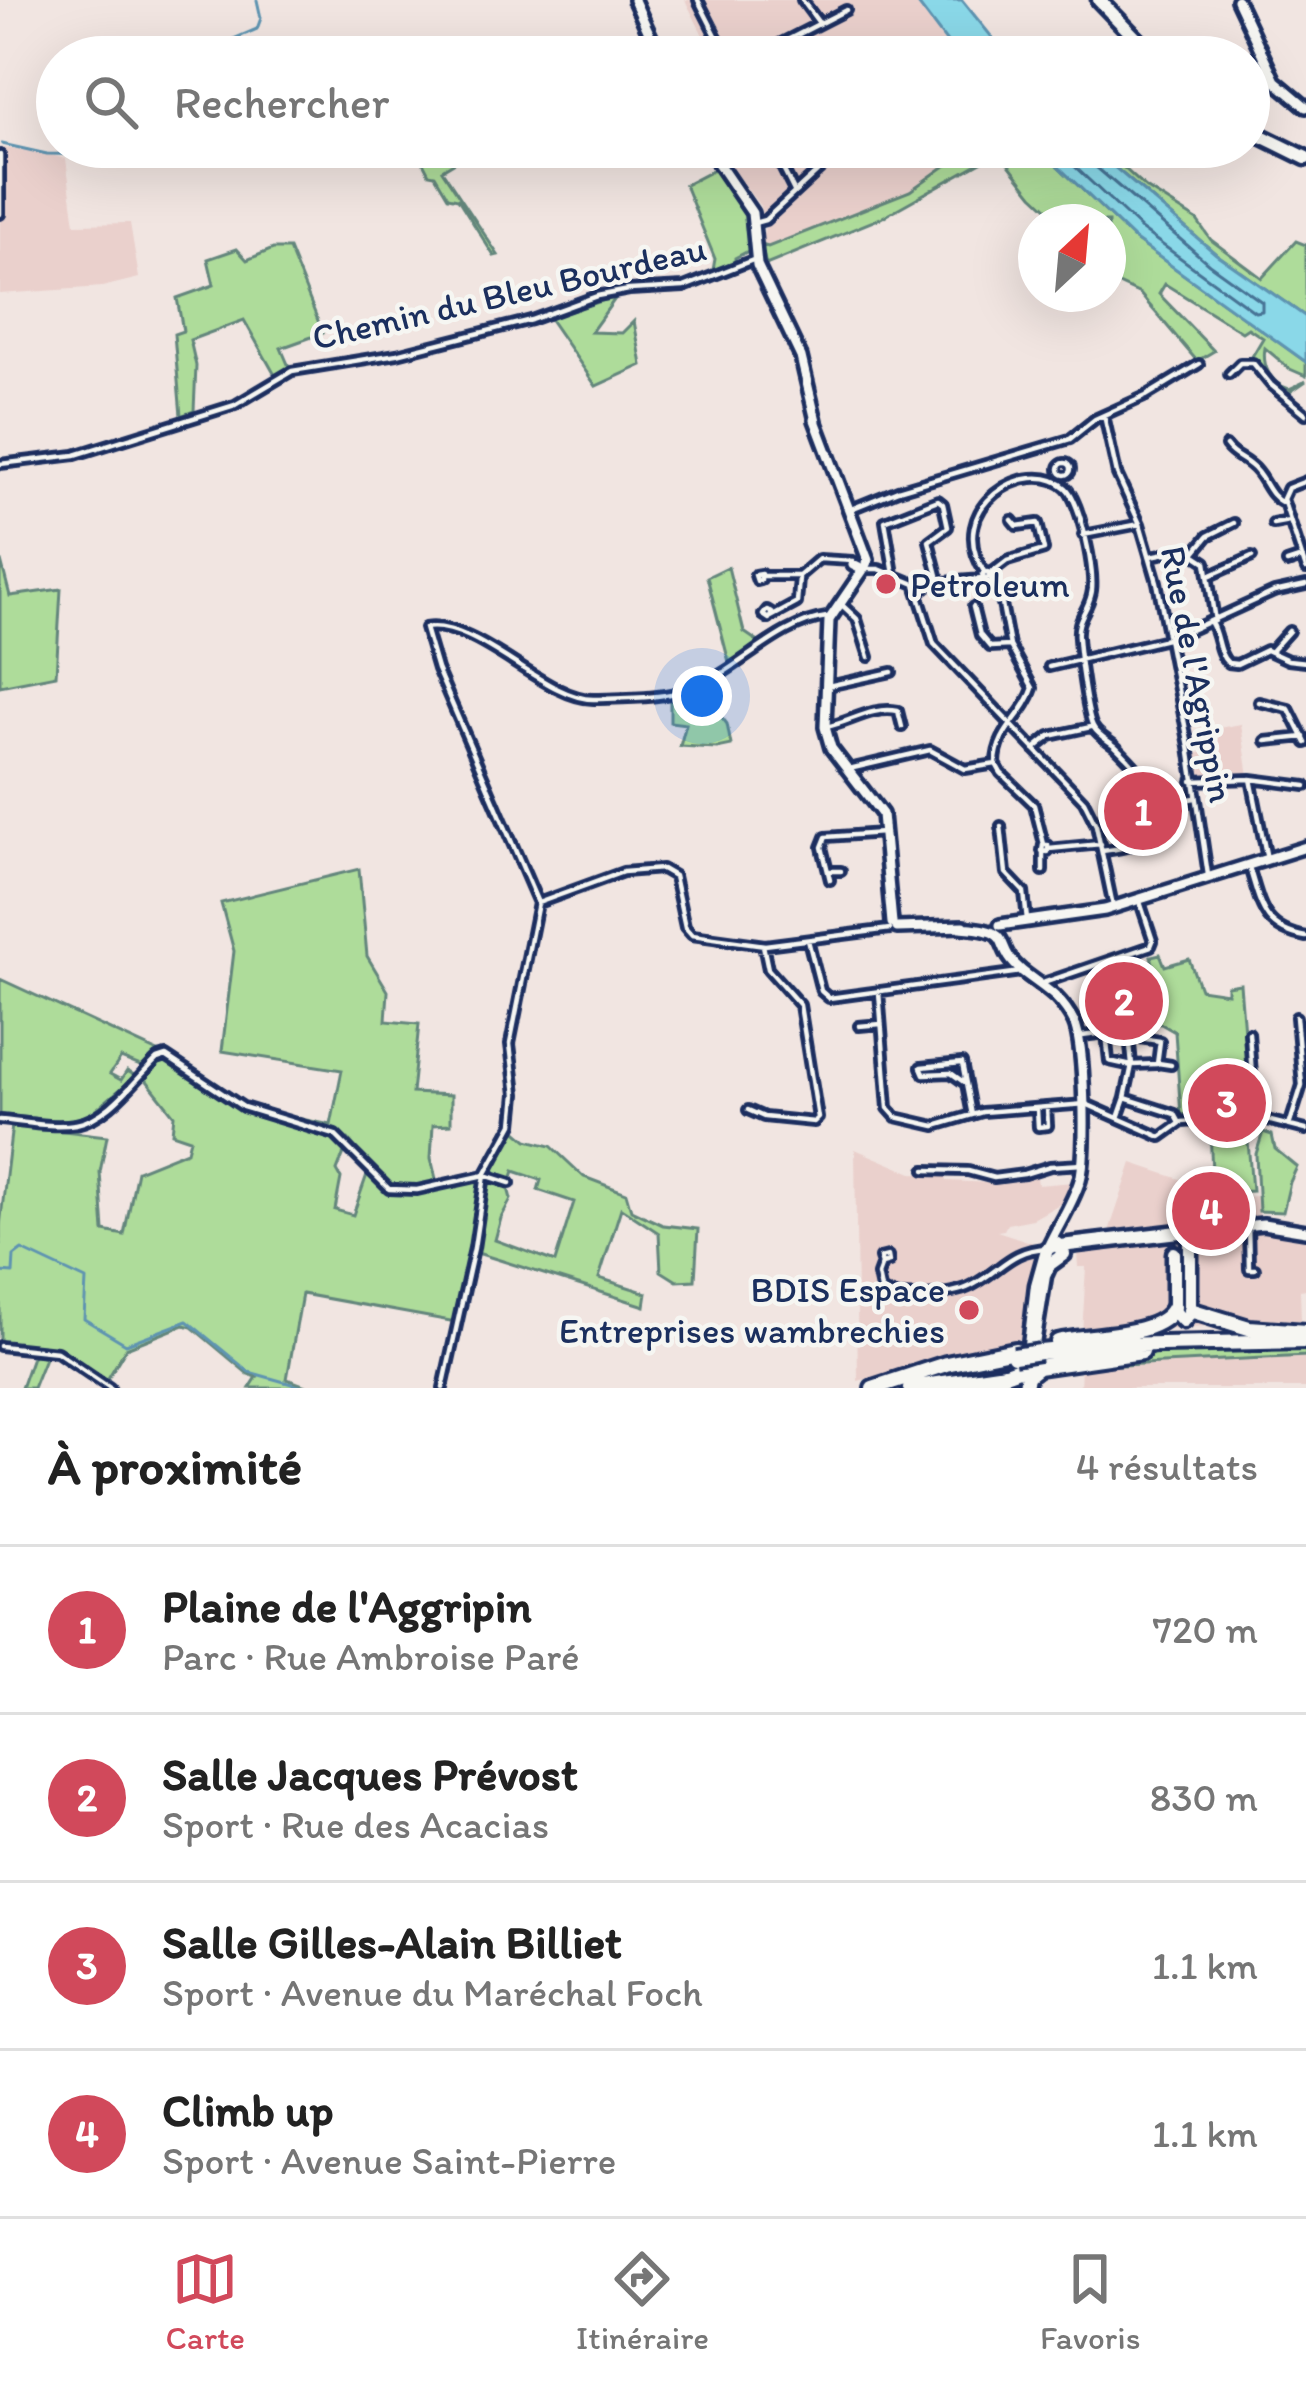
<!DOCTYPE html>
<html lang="fr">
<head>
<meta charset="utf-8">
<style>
  body { margin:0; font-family:Itim,sans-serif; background:#f6f6f6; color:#222 }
  .compass { position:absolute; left:1018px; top:204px; width:108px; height:108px; border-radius:50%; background:#fff; box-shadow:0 12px 48px #0002; rotate:26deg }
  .you { position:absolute; left:702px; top:696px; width:42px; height:42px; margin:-30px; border:9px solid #fff; border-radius:50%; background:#1a73e8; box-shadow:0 0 0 18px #1a73e833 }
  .badge { display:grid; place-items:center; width:78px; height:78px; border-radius:50%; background:#d1495b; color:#fff; font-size:39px; font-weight:700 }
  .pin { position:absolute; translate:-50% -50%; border:6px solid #fff; box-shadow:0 3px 12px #0006 }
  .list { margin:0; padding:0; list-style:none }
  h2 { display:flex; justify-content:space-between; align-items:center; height:156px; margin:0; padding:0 48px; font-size:51px }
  h2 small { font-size:39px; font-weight:400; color:#767676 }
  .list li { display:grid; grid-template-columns:78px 1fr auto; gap:36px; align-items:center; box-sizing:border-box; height:168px; padding:0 48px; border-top:3px solid #e0e0e0 }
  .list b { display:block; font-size:45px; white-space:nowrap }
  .list p { margin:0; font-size:39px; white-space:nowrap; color:#767676 }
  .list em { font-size:39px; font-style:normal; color:#767676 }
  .icon { flex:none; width:66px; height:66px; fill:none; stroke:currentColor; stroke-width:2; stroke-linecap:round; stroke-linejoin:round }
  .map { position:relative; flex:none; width:1306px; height:1388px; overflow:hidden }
  .search { position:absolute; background:#fff; box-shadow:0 12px 48px #0002; left:36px; right:36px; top:36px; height:132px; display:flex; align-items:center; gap:30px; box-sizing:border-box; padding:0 42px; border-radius:66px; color:#767676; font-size:45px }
  .sheet { height:828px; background:#fff }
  nav { display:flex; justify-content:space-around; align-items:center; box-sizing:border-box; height:168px; border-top:3px solid #e0e0e0; background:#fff; font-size:33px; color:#767676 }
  nav a { display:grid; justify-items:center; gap:6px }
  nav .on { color:#d1495b }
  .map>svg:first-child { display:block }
</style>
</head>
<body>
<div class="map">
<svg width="1306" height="1388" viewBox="0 0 1306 1388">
  <rect width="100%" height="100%" fill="#f1e5e1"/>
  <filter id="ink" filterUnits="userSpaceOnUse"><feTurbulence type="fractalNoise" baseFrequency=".00833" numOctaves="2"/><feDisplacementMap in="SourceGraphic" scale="24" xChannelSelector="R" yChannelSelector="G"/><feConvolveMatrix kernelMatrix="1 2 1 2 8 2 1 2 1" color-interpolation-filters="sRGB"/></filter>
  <g filter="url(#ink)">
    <path fill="#ead0cc" d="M685,0H915L958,57H714Z
      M721,147H982L942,168L910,191L767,247L761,245L765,226L760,206L717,149Z
      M0,148L31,150L66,159L75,224L130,223L139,278L102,287L0,294Z
      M1241,724L1249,776L1198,778L1194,754L1206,752L1202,731Z
      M855,1149L912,1173L945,1175L947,1181L994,1183L1037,1177L1038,1185L1074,1182L1065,1201L1033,1219L1007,1224L1004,1230L997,1231L1043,1246L1032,1282L1025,1338L858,1381Z
      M1132,1163L1204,1187L1206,1200L1258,1196L1260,1224L1306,1233V1289L1300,1290L1301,1320L1082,1334L1086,1267H1078L1077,1252L1104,1246Z
      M1306,1356V1388H1080L1081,1367Z"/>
    <path fill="#aedc9a" stroke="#64867c" stroke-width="3" fill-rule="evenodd" d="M415,147H480L442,170L498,255L494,256L458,199L448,197L435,175L429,174Z
      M982,147H1038L1134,239L1306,362V376L1290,369L1265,348C1262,366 1270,383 1289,389L1306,381L1287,394L1250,360L1263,338L1248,328L1242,332L1165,284L1159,294L1214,351L1197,361L1140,294L1108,279V222H1062L1033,195L999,152L881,218L766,265L761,245L768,247L910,191L942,168Z
      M1091,147H1101L1146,188L1197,220L1211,240L1262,278L1296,241L1306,245V317L1216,254Z
      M716,169C739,196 751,214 750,250L735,258V263L713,270L715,259L685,185Z
      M237,249L247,260L273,249H289L323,333L281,348L290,369L275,375L244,320L190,340L196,366L194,411L181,416L174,334L183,331L177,298L214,285L208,259Z
      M617,296L591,332L622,333L634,321L642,365L596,386L549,318Z
      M0,557L10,596L61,589L56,675L0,686Z
      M728,567L744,632L763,645L729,662L707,577Z
      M699,688L727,724L731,745L717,748L680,746L686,724L670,722V694Z
      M359,869L367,956L388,991L386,1021L419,1024L412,1093L451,1095V1124L433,1125L431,1158L437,1183L484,1174L511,1126L527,1140L551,1146L584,1177L626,1193L631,1210L663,1225L698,1229L695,1280L677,1281L661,1271L659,1233L621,1208L599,1278L647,1293L645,1306L471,1251L456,1322L302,1294L287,1379L311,1388H250L257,1377L248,1374L192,1327L184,1325L126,1348L107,1380L116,1388C92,1387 71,1360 47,1353L33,1388H21L34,1351L46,1352L48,1348L0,1344V1226L12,1125L107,1136L100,1172L104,1231L124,1235L137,1171L187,1151L190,1139L172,1133L174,1115L140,1072L143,1067L121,1058L110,1074L121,1080L127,1071L136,1076L86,1118L77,1122L0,1115V979L158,1052L173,1055L256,1110L331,1125L342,1070L222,1051L234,951L221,903ZM349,1140L370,1166L353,1215L335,1210L341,1178L337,1171ZM514,1171L541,1180L538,1190L574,1202L555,1262L495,1240L501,1218L511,1199L508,1188Z
      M1160,954L1165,966L1189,959L1200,989L1227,993V986L1240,984L1250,1107L1181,1115L1175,1032L1161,1024L1115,1019L1103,980L1153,963L1151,956Z
      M1247,1128L1252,1191L1213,1193L1210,1130Z
      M1263,1132L1272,1135L1275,1149L1297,1167L1290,1182L1283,1212L1259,1211L1256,1154Z
      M1306,1347V1356L1081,1367L1158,1353Z"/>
    <path fill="#8ad8e8" stroke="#5e94b1" stroke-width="3" d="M915,0H962L1008,57H958Z
      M1038,147H1091L1216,254L1306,317V362L1134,239Z"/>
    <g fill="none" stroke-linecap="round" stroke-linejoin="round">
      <path stroke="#477395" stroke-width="3" d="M1054,147L1142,230L1255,312L1262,311V302L1209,264L1089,161L1084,147"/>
      <path stroke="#5e94b1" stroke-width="3" d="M192,57L257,29L261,18L257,0
        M2,144L47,154L103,155L104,147
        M0,1272L13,1273L14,1256L22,1250L86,1280L84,1319L126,1344L187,1321L249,1372L306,1388"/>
      <defs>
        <path id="street" d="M698,0L727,57
          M802,0L819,23
          M754,57L846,10
          M946,57L951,53
          M772,147L794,191
          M0,155V214
          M754,223L765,220L844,147
          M1229,374L1240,363H1253L1271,385L1306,414
          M1104,415L1117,474L1140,524L1157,582L1189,746L1208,875
          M1226,446C1234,457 1241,457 1250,465C1265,476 1266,495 1283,503
          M1059 469a6 6 0 1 1 12 0a6 6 0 1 1-12 0Z
          M0,464L75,455L235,405L292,371L397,354L531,320L597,296L629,290L684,287L753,260
          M1306,481L1288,488L1283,499L1306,569
          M851,509L898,490L1070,439L1095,419L1146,396L1199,364
          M1273,524L1289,521
          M1083,535L1140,524
          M1195,552L1208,536L1234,523
          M1151,556L1186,549L1206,562L1215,621
          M1287,563L1302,558
          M864,569H879L915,584L934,644L1084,801L1096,825L1113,906
          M987,572L990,577L985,580L982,575Z
          M985,573C941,507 1029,455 1066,488C1080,501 1097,576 1091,595C1087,612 1076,619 1078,638C1079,654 1087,719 1094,728C1098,735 1109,741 1115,746C1134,764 1149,781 1158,805L1195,798
          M761,574V580L757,581L755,575Z
          M894,574L885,521L938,500L943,504L948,527L929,541L940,583
          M990,574L1007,561L1044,550L1038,523L1017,526L1012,520
          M762,576H799L819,559L853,561
          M1209,576L1252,557
          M990,579L1002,604L1010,646L1033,688C1024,717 996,730 996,764L1001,773L1034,805L1044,844
          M920,591L931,583L983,579
          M842,605L857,619L869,657
          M973,607L980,635L990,647L1010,646
          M767,610L772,613L769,619L763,615Z
          M771,617L797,603L799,578
          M1211,623C1219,636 1217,653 1228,663L1237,664L1266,650L1288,660L1306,662
          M1272,650L1289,631
          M1049,667L1175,637L1274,592L1306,585
          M828,686L892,672
          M1259,702L1289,709L1306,743
          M825,727C850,723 871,706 898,711L902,727
          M1266,741L1304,737
          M1034,749L1050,736L1091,727
          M849,769L930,750L965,769L996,764
          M1251,779L1267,859
          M1192,781L1251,779L1306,786
          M1001,826L1006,873L1024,892L1027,920
          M1043,845H1048V852L1042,851Z
          M1049,849L1101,844
          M1102,851C1134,847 1158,842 1158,805
          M1043,852V871
          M1248,864C1261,903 1261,929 1306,937
          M828,871H841
          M830,880L822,847L826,837L883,833
          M538,903L437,669L425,628C477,619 545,700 594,699C626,698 666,699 696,687C740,669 779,623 827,617
          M538,903L623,872L662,869L674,876L685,927L692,935L765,945L890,929
          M808,940L821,991L829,998L1021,972
          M1043,983L1151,946L1153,941L1139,899
          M879,992L888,1108L896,1117L935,1126L982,1112L1086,1104L1161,1137L1182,1122L1255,1117L1306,1130
          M859,1026L881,1024
          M1106,1033L1160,1041L1157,1064L1132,1065
          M1249,1033L1255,1117
          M1082,1036L1106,1033L1109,1061L1132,1066
          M1158,1063L1171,1065
          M965,1083L951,1073L924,1074L921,1067L962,1063L972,1115
          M1125,1098L1132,1065L1129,1035
          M1037,1109L1038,1127L1048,1126L1047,1108
          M748,1110L764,1117L814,1122L818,1118L800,1005L768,969L763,945
          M1118,1118L1125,1098L1175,1114L1180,1123
          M0,1120C24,1122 52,1128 76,1124C109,1118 134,1081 157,1059L166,1056L243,1107L335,1135L389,1189L417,1190L485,1175L513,1124L516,1094L510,1044L538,903
          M1290,1123L1302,1085L1296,1017
          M925,1170L968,1171L994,1178L1024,1174L1050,1166L1083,1164
          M1248,1224L1249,1269H1255
          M882,1264L880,1258L888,1256L889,1262L882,1264L878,1275L881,1289C893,1303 954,1295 971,1286C1002,1270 1009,1250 1047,1248
          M0,1346L57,1352L110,1388
          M443,1388L474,1248L485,1175L510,1183"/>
        <path id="secondary" d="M634,0L660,57
          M1237,0L1275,81L1306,107
          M707,147L752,213L757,265L801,357L816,421
          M815,420L868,560L863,570L853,565
          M863,570L829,620L825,727L831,748L882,814L892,923
          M1000,925L1105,910L1306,847
          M960,927C1020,931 989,944 1022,971C1045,989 1060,995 1074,1022C1085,1043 1087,1157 1080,1180C1073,1203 1058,1225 1048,1247
          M897,928L964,926
          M1183,1232L1263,1224L1306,1231"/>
        <path id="primary" d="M1099,0L1154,57
          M1249,130L1306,158
          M1061,1246L1179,1232
          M1174,1253V1311L1183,1321L1190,1313V1240L1187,1233L1179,1232
          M1025,1388L1037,1285L1047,1249L1057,1244L1064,1254L1049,1265L1044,1276L1026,1388"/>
        <path id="highway" d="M1190,1310L1249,1328L1306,1332
          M1058,1342C1088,1334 1161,1338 1174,1307
          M1040,1352L1113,1345L1306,1341
          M1028,1375L1038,1367L1142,1352
          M873,1388L946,1364L1015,1350
          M910,1388L1005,1374L1030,1365"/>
      </defs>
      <use href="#street" stroke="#1b2f5e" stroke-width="14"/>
      <use href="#secondary" stroke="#1b2f5e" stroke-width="18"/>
      <use href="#primary" stroke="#1b2f5e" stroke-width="21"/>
      <use href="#highway" stroke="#1b2f5e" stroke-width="22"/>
      <use href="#street" stroke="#f6f6f2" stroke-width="4.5"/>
      <use href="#secondary" stroke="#f6f6f2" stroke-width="9"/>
      <use href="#primary" stroke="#f6f6f2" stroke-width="12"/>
      <use href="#highway" stroke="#f6f6f2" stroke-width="14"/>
      <defs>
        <path id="highway-bridge" d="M1014,1356L1040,1352"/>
      </defs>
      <use href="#highway-bridge" stroke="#1b2f5e" stroke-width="22" stroke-linecap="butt"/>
      <use href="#highway-bridge" stroke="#f6f6f2" stroke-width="14"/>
    </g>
  </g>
  <g fill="#d1495b" stroke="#f6f6f2" stroke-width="4.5">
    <circle cx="886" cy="584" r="12"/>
    <circle cx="969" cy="1310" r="12"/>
  </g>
  <g text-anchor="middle" stroke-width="9" stroke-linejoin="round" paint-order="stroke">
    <g font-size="36" fill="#1b2f5e" stroke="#f6f6f2">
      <text transform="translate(509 292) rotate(-13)" y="13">Chemin du Bleu Bourdeau</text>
      <text transform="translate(1198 674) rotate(79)" y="13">Rue de l'Agrippin</text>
    </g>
    <g font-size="36" fill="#1b2f5e" stroke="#f6f6f2" text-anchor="start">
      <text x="910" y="597">Petroleum</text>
      <text x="945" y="1302" text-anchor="end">BDIS Espace<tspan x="945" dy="41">Entreprises wambrechies</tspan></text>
    </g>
  </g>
</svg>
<svg class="compass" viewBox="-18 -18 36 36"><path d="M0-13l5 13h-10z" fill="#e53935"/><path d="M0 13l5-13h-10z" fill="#767676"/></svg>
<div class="you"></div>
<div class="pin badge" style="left:1143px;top:811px">1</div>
<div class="pin badge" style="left:1124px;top:1001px">2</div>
<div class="pin badge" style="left:1227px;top:1103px">3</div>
<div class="pin badge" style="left:1211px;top:1211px">4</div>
<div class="search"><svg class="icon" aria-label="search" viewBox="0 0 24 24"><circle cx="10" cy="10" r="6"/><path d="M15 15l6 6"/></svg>Rechercher</div>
</div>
<section class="sheet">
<h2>À proximité<small>4 résultats</small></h2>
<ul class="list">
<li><span class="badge">1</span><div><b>Plaine de l'Aggripin</b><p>Parc · Rue Ambroise Paré</p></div><em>720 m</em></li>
<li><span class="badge">2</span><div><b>Salle Jacques Prévost</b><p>Sport · Rue des Acacias</p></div><em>830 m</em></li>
<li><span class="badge">3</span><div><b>Salle Gilles-Alain Billiet</b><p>Sport · Avenue du Maréchal Foch</p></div><em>1.1 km</em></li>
<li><span class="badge">4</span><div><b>Climb up</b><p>Sport · Avenue Saint-Pierre</p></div><em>1.1 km</em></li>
</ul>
</section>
<nav>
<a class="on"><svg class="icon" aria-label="map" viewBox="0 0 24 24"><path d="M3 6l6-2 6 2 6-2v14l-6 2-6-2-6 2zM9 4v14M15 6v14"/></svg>Carte</a>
<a><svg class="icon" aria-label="directions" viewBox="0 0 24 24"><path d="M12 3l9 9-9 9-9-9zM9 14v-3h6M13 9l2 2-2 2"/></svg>Itinéraire</a>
<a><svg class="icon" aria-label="saved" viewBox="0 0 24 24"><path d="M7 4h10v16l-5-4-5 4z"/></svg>Favoris</a>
</nav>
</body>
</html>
